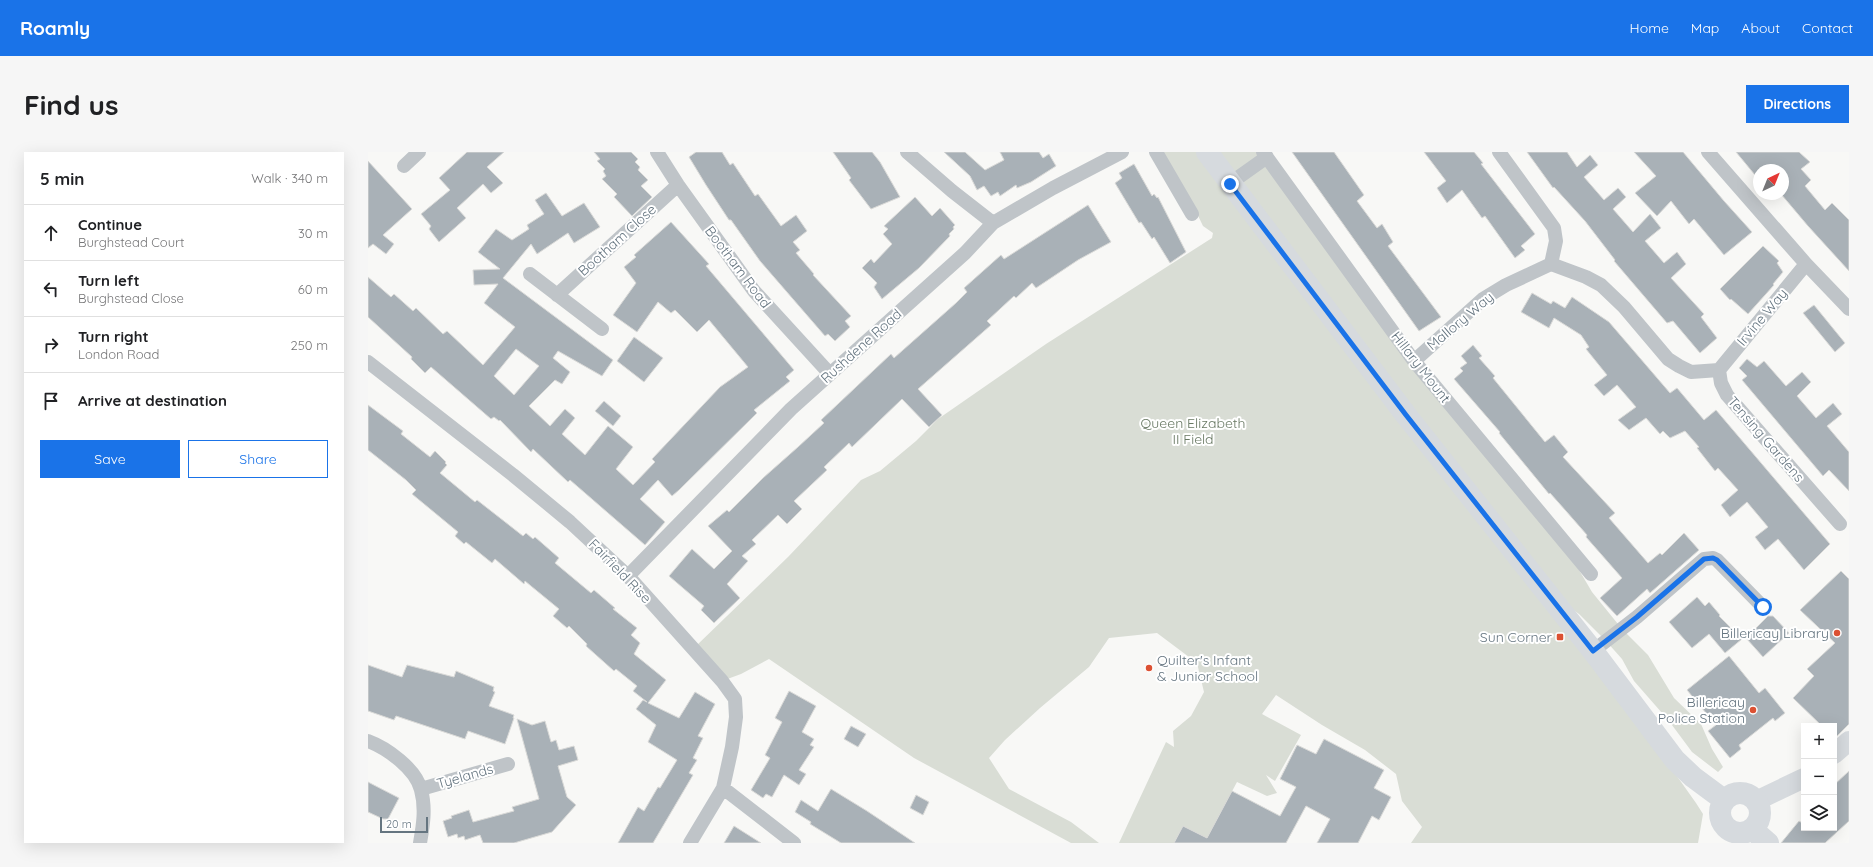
<!DOCTYPE html>
<html lang="en">
<head>
<meta charset="utf-8">
<style>
  body { margin:0; font-family:Quicksand,sans-serif; background:#f6f6f6; color:#202124 }
  .controls { position:absolute; right:12px; bottom:12px; display:grid; overflow:hidden; border-radius:0px; box-shadow:0 4px 16px #0002 }
  .controls button { width:36px; height:36px; display:grid; place-items:center; padding:0; border:0; border-bottom:1px solid #e0e0e0; background:#fff; color:#202124; font:20px sans-serif }
  .compass { position:absolute; left:1385px; top:12px; width:36px; height:36px; border-radius:50%; background:#fff; box-shadow:0 4px 16px #0002; rotate:43deg }
  .scale { position:absolute; left:12px; bottom:10px; width:48px; box-sizing:border-box; padding-left:4px; border:2px solid #657580; border-top:0; font-size:11px; line-height:14px; white-space:nowrap; color:#657580; -webkit-text-stroke:3px #fff; paint-order:stroke }
  .stop { position:absolute; width:12px; height:12px; margin:-9px; border:3px solid #1a73e8; border-radius:50%; background:#fff }
  .stop.end { background:#1a73e8; border-color:#fff; box-shadow:0 1px 4px #0008 }
  .list { margin:0; padding:0; list-style:none }
  h2 { display:flex; justify-content:space-between; align-items:center; height:52px; margin:0; padding:0 16px; font-size:17px }
  h2 small { font-size:13px; font-weight:400; color:#757577 }
  .list li { display:grid; grid-template-columns:26px 1fr auto; gap:12px; align-items:center; box-sizing:border-box; height:56px; padding:0 16px; border-top:1px solid #e0e0e0 }
  .list b { display:block; font-size:15px; white-space:nowrap }
  .list p { margin:0; font-size:13px; white-space:nowrap; color:#757577 }
  .list em { font-size:13px; font-style:normal; color:#757577 }
  .actions { display:flex; gap:8px; padding:12px 16px }
  .actions a { flex:1; padding:9px 0; border:1px solid #1a73e8; border-radius:0px; text-align:center; font-size:14px; color:#1a73e8 }
  .actions .main { background:#1a73e8; color:#fff }
  .icon { flex:none; width:22px; height:22px; fill:none; stroke:currentColor; stroke-width:2; stroke-linecap:round; stroke-linejoin:round }
  .map { position:relative; flex:none; width:1481px; height:691px; overflow:hidden; border-radius:0px }
  header { display:flex; align-items:center; gap:24px; box-sizing:border-box; height:56px; padding:0 20px; background:#1a73e8; color:#fff }
  header strong { font-size:19px }
  nav { display:flex; gap:22px; margin-inline-start:auto; font-size:14px }
  .intro { display:flex; align-items:center; justify-content:space-between; box-sizing:border-box; height:96px; padding:0 24px }
  h1 { margin:0; font-size:28px }
  .button { padding:10px 18px; border-radius:0px; background:#1a73e8; color:#fff; font-size:14px; font-weight:700 }
  main { display:flex; gap:24px; padding:0 24px }
  aside { flex:1; background:#fff; border-radius:0px; box-shadow:0 4px 16px #0002 }
  .map>svg:first-child { display:block }
</style>
</head>
<body>
<header>
<strong>Roamly</strong>
<nav><a>Home</a><a>Map</a><a>About</a><a>Contact</a></nav>
</header>
<div class="intro"><h1>Find us</h1><a class="button">Directions</a></div>
<main>
<aside>
<h2>5 min<small>Walk · 340 m</small></h2>
<ul class="list">
<li><svg class="icon" aria-label="ahead" viewBox="0 0 24 24"><path d="M12 20V5M6 11l6-6 6 6"/></svg><div><b>Continue</b><p>Burghstead Court</p></div><em>30 m</em></li>
<li><svg class="icon" aria-label="left" viewBox="0 0 24 24"><path d="M17 20v-9H6M10 6l-5 5 5 5"/></svg><div><b>Turn left</b><p>Burghstead Close</p></div><em>60 m</em></li>
<li><svg class="icon" aria-label="right" viewBox="0 0 24 24"><path d="M7 20v-9h11M14 6l5 5-5 5"/></svg><div><b>Turn right</b><p>London Road</p></div><em>250 m</em></li>
<li><svg class="icon" aria-label="arrive" viewBox="0 0 24 24"><path d="M6 21V4h12l-3 4 3 4H6"/></svg><div><b>Arrive at destination</b></div></li>
</ul>
<div class="actions"><a class="main">Save</a><a>Share</a></div>
</aside>
<div class="map">
<svg width="1481" height="691" viewBox="0 0 1481 691">
  <rect width="100%" height="100%" fill="#f8f8f6"/>
  <path fill="#d9ddd5" d="M788,0H895L1204,406L1224,440L1254,477L1280,503L1306,546L1333,572L1344,597L1355,615L1350,620L1324,600L1301,569L1266,529L1254,507L1238,489L1211,462L1177,438L1328,651L1335,662L1330,691H1043L1054,675L1034,649L1028,622L997,598L954,573L908,543L894,562L933,583L907,629L898,623L909,641L899,644L869,630L839,686L815,674L806,691H751L798,590L806,595L805,579L823,564L836,540L829,511L789,481L741,486L721,515L672,556L637,588L621,606L641,637L703,670L731,691H703L546,606L401,507L373,522L354,529L328,494L421,404L493,328L512,319L548,289L570,267L678,192L844,86L845,81L835,74L822,47Z"/>
  <path fill="#a9b1b7" stroke="#dadad8" fill-rule="evenodd" d="M99,0H136L119,15L135,31L123,41L115,32L89,56L98,66L71,90L61,77L63,74L53,62L82,38L71,26Z
    M226,0H263L270,7L267,10L272,15L270,18L280,28L273,34L284,45L264,64L246,45L249,42L234,27L238,24L235,19L237,17L229,9L232,7Z
    M328,0H354L362,13L365,11L387,44L390,42L413,74L428,63L439,79L425,90L432,98L428,101L446,122L445,123L483,164L477,169L482,175L467,189L460,182L457,184L392,109L363,68H361L338,33L321,5Z
    M465,0H504L512,10L532,45L503,57L481,28L483,26Z
    M576,0H597L617,18L636,8L632,0H671L675,6L681,2L688,14L663,30L649,36L648,33L632,44L630,40L623,44L616,34L609,38L602,24Z
    M924,0H966L996,43L989,49L1009,76L1014,72L1025,90L1020,94L1073,165L1051,179Z
    M1056,0H1106L1115,11L1113,12L1167,82L1153,94L1157,98L1147,106L1117,64L1114,66L1094,38L1079,51L1069,36L1078,29Z
    M1159,0H1199L1209,15L1222,3L1230,13L1216,25L1236,48L1250,36L1258,45L1245,57L1265,80L1282,62L1293,76L1277,89L1296,111L1309,100L1318,112L1303,126L1336,162L1333,165L1349,186L1332,201L1305,169L1299,171L1246,109L1247,108L1217,69L1186,35L1185,36Z
    M1266,0H1315L1356,49L1384,80L1356,103L1326,67L1321,72L1303,49L1289,64L1267,41L1288,24Z
    M1368,0H1431L1442,10L1433,17L1443,28L1437,34L1457,58L1464,51L1481,68V119L1440,74L1413,42H1415V18H1391V23L1389,21L1387,23Z
    M0,9L44,57L15,83L26,92L18,102L5,92L0,96Z
    M766,12L784,44L786,42L789,46L790,45L818,100L802,111L786,85L784,87L773,70L771,71L747,31L754,26L751,21Z
    M178,41L194,64L216,51L232,75L206,91L200,81L169,102L163,92L135,126L245,208L234,224L190,199L185,206L202,220L194,232L187,228L161,254L182,274L197,257L207,266L194,282L217,303L240,274L265,295L248,317L265,333L287,310L284,307L352,235L380,215L341,168L329,180L307,158L303,161L290,150L269,180L245,163L268,131L256,115L268,105L266,103L303,70L341,112L338,114L426,218L418,225L422,229L386,258L389,261L311,338L304,344L290,328L272,347L297,370L277,393L202,328L200,330L165,297L163,300L132,268L131,269L126,265L123,267L63,215L57,221L43,207L44,205L0,165V125L23,145L26,142L45,159L48,156L75,182L79,179L115,213L147,175L116,151L130,132L106,133L105,118L132,117L110,100L128,77L144,88L161,77L159,73L176,62L167,48ZM148,197L171,214L146,243L126,224Z
    M547,45L564,64L572,56L587,73L585,75L586,77L581,82L582,84L551,116L514,147L506,135L509,131L494,116L503,107L506,111L524,92L515,82L520,77L516,74Z
    M720,53L743,90L710,108L668,136L664,131L648,146L646,144L619,169L623,173L550,237L574,263L561,275L534,247L484,295L481,291L456,315L459,318L426,349L434,357L419,372L410,363L384,388L388,392L374,404L380,409L359,432L372,446L346,471L333,458L336,454L301,424L324,397L346,417L364,399L340,374L359,358L361,360L395,326L430,295L456,271L453,268L523,202L526,206L588,151L599,140L596,136L633,103L636,107Z
    M1395,94L1411,109L1409,111L1415,120L1405,132L1406,133L1380,162L1363,147L1362,148L1352,137Z
    M1164,141L1183,152L1185,149L1197,156L1204,145L1241,170L1302,241L1309,236L1336,268L1348,258L1462,392L1436,418L1410,387L1397,398L1387,385L1400,375L1379,350L1362,365L1353,353L1370,338L1350,316L1347,319L1329,296L1331,295L1317,279L1302,286L1295,279L1292,282L1278,266L1261,278L1250,268L1268,255L1249,233L1236,244L1226,233L1239,223L1218,197L1221,195L1213,183L1186,166L1181,176L1153,160Z
    M1446,153L1477,191L1467,200L1435,161Z
    M266,185L295,206L276,230L249,209Z
    M1105,193L1114,204L1111,206L1127,224L1125,226L1177,290L1186,283L1200,300L1195,305L1247,361L1241,366L1280,411L1292,401L1294,403L1316,381L1331,398L1282,441L1279,437L1249,464L1232,446L1254,426L1218,385L1219,383L1198,359L1182,341L1181,342L1131,281L1132,280L1086,227L1095,219L1092,216L1099,211L1093,204Z
    M1379,207L1389,215L1396,209L1418,234L1434,220L1443,230L1429,244L1448,266L1465,251L1474,262L1459,274L1481,300V339L1461,318L1455,324L1374,228L1379,224L1371,216Z
    M236,249L253,264L245,274L227,259Z
    M0,253L35,279L33,282L62,305L67,299L78,310L77,311L79,313L72,321L107,350L109,348L155,384L158,381L165,387L167,385L191,406L187,411L223,441L226,438L247,456L245,457L269,476L263,483L272,491L266,502L298,528L280,551L311,566L327,540L347,552L330,584L335,586L325,606L329,608L321,621L325,623L285,691H250L270,655L276,659L290,635L292,636L309,608L280,590L288,573L268,557L275,548L279,550L265,539L269,534L248,517L246,519L218,494L219,492L201,474L199,476L185,464L191,457L163,434L157,429L156,432L127,407L124,411L98,390L96,392L87,384L90,380L44,342L48,338L38,328L0,298Z
    M1473,419L1481,427V572L1466,587V574H1454L1425,546L1446,524L1439,517L1467,491L1432,458Z
    M1329,445L1337,454L1341,450L1352,463L1351,464L1374,487L1357,501L1341,482L1324,496L1301,470Z
    M1400,464H1405L1421,481L1395,505L1378,486Z
    M1361,504L1391,541L1397,536L1417,561L1407,569L1405,566L1371,593L1373,597L1362,606L1340,579L1348,573L1319,538Z
    M0,513L34,525L39,513L86,525L88,519L126,535L125,539L127,540L121,554L146,563L145,566H146L137,592L100,579L97,587L28,564L26,568L0,559Z
    M421,539L448,554L434,580L446,587L442,593L446,595L431,618L438,622L431,633L416,623L404,645L398,642L395,646L383,638L402,606L397,603L414,570L407,566Z
    M149,567L164,573L177,569L183,590L188,588L191,598L206,594L210,608L190,614L199,645L208,653L184,680L146,691H115L112,683L97,688L96,684L90,686L89,682L80,685L75,669L84,666L83,664L101,658L105,670L146,659L144,655L171,647Z
    M483,574L498,582L490,595L476,587Z
    M956,587L1016,618L1006,636L1023,645L1011,668L1004,664L990,691H949L962,667L938,654L918,691H806L815,674L839,686L864,639L912,664L928,635L912,627L929,593L948,602Z
    M1481,619V669L1457,691H1413L1431,669L1436,672V676H1466V633Z
    M0,630L31,646L20,667H15L0,660Z
    M463,637L499,659L547,691H473L442,672L443,670L427,660L433,648L450,659Z
    M548,643L561,650L555,663L542,656Z
    M366,674L393,691H356Z"/>
  <g fill="none" stroke-linecap="round" stroke-linejoin="round">
    <path stroke="#bfc4c8" stroke-width="14" d="M289,0L310,33L386,139L462,222
      M539,0L584,39L625,71
      M788,0L824,62
      M895,0L1046,209L1223,422
      M1131,0L1186,76L1188,89L1183,112L1218,125L1233,133L1256,155L1300,207L1311,214L1323,220L1351,218L1353,231L1359,243L1472,372
      M1340,0L1438,112L1481,157
      M36,14L51,0
      M861,32L899,5
      M162,122L234,177
      M189,143L310,33
      M1046,209L1115,147L1138,133L1183,112
      M0,210L145,323L202,370L260,424L354,529L367,547L368,565L364,595L355,636L322,691
      M1351,218L1438,112
      M260,424L423,257L597,101L625,71L685,36L754,0
      M1225,499L1269,465L1336,407L1345,406L1349,408L1395,455
      M0,589C19,596 48,617 53,638C58,656 55,674 52,691
      M355,636L426,691
      M53,637L140,612"/>
    <path stroke="#d6dade" stroke-width="20" d="M1466,602L1481,589
      M1388,649L1436,626"/>
    <path stroke="#d6dade" stroke-width="22" d="M839,0L1038,263L1225,499L1307,608L1325,625L1356,648
      M1352 661a20 20 0 1 1 40 0a20 20 0 1 1-40 0Z
      M1384,677L1400,691"/>
  </g>
  <g fill="none" stroke-linecap="round" stroke-linejoin="round">
    <path stroke="#1a73e8" stroke-width="5" d="M862,32L1038,263L1225,499L1269,465L1336,407L1345,406L1349,408L1395,455"/>
  </g>
  <g fill="#dc5133" stroke="#fff" stroke-width="1.5">
    <circle cx="1469" cy="481" r="4"/>
    <rect x="1188" y="481" width="8" height="8" rx="2"/>
    <circle cx="781" cy="516" r="4"/>
    <circle cx="1385" cy="558" r="4"/>
  </g>
  <g text-anchor="middle" stroke-width="4" stroke-linejoin="round" paint-order="stroke">
    <g font-size="14" fill="#657580" stroke="#fff">
      <text transform="translate(249 88) rotate(-42)" y="5">Bootham Close</text>
      <text transform="translate(370 115) rotate(53)" y="5">Bootham Road</text>
      <text transform="translate(1394 165) rotate(-50)" y="5">Irvine Way</text>
      <text transform="translate(1092 169) rotate(-40)" y="5">Mallory Way</text>
      <text transform="translate(493 194) rotate(-42)" y="5">Rushdene Road</text>
      <text transform="translate(1053 215) rotate(52)" y="5">Hillary Mount</text>
      <text transform="translate(1398 287) rotate(49)" y="5">Tensing Gardens</text>
      <text transform="translate(252 419) rotate(46)" y="5">Fairfield Rise</text>
      <text transform="translate(97 624) rotate(-16)" y="5">Tyelands</text>
    </g>
    <g font-size="14" fill="#687863" stroke="#fff">
      <text x="825" y="276">Queen Elizabeth<tspan x="825" dy="16">II Field</tspan></text>
    </g>
    <g font-size="14" fill="#657580" stroke="#fff" text-anchor="end">
      <text x="1461" y="486">Billericay Library</text>
      <text x="1184" y="490">Sun Corner</text>
      <text x="789" y="513" text-anchor="start">Quilter's Infant<tspan x="789" dy="16">&amp; Junior School</tspan></text>
      <text x="1377" y="555">Billericay<tspan x="1377" dy="16">Police Station</tspan></text>
    </g>
  </g>
</svg>
<div class="controls">
<button>+</button>
<button>−</button>
<button><svg class="icon" aria-label="layers" viewBox="0 0 24 24"><path d="M12 4l9 5-9 5-9-5zM3 14l9 5 9-5"/></svg></button>
</div>
<svg class="compass" viewBox="-18 -18 36 36"><path d="M0-13l5 13h-10z" fill="#e53935"/><path d="M0 13l5-13h-10z" fill="#757577"/></svg>
<div class="scale">20 m</div>
<div class="stop" style="left:1395px;top:455px"></div>
<div class="stop end" style="left:862px;top:32px"></div>
</div>
</main>
</body>
</html>
